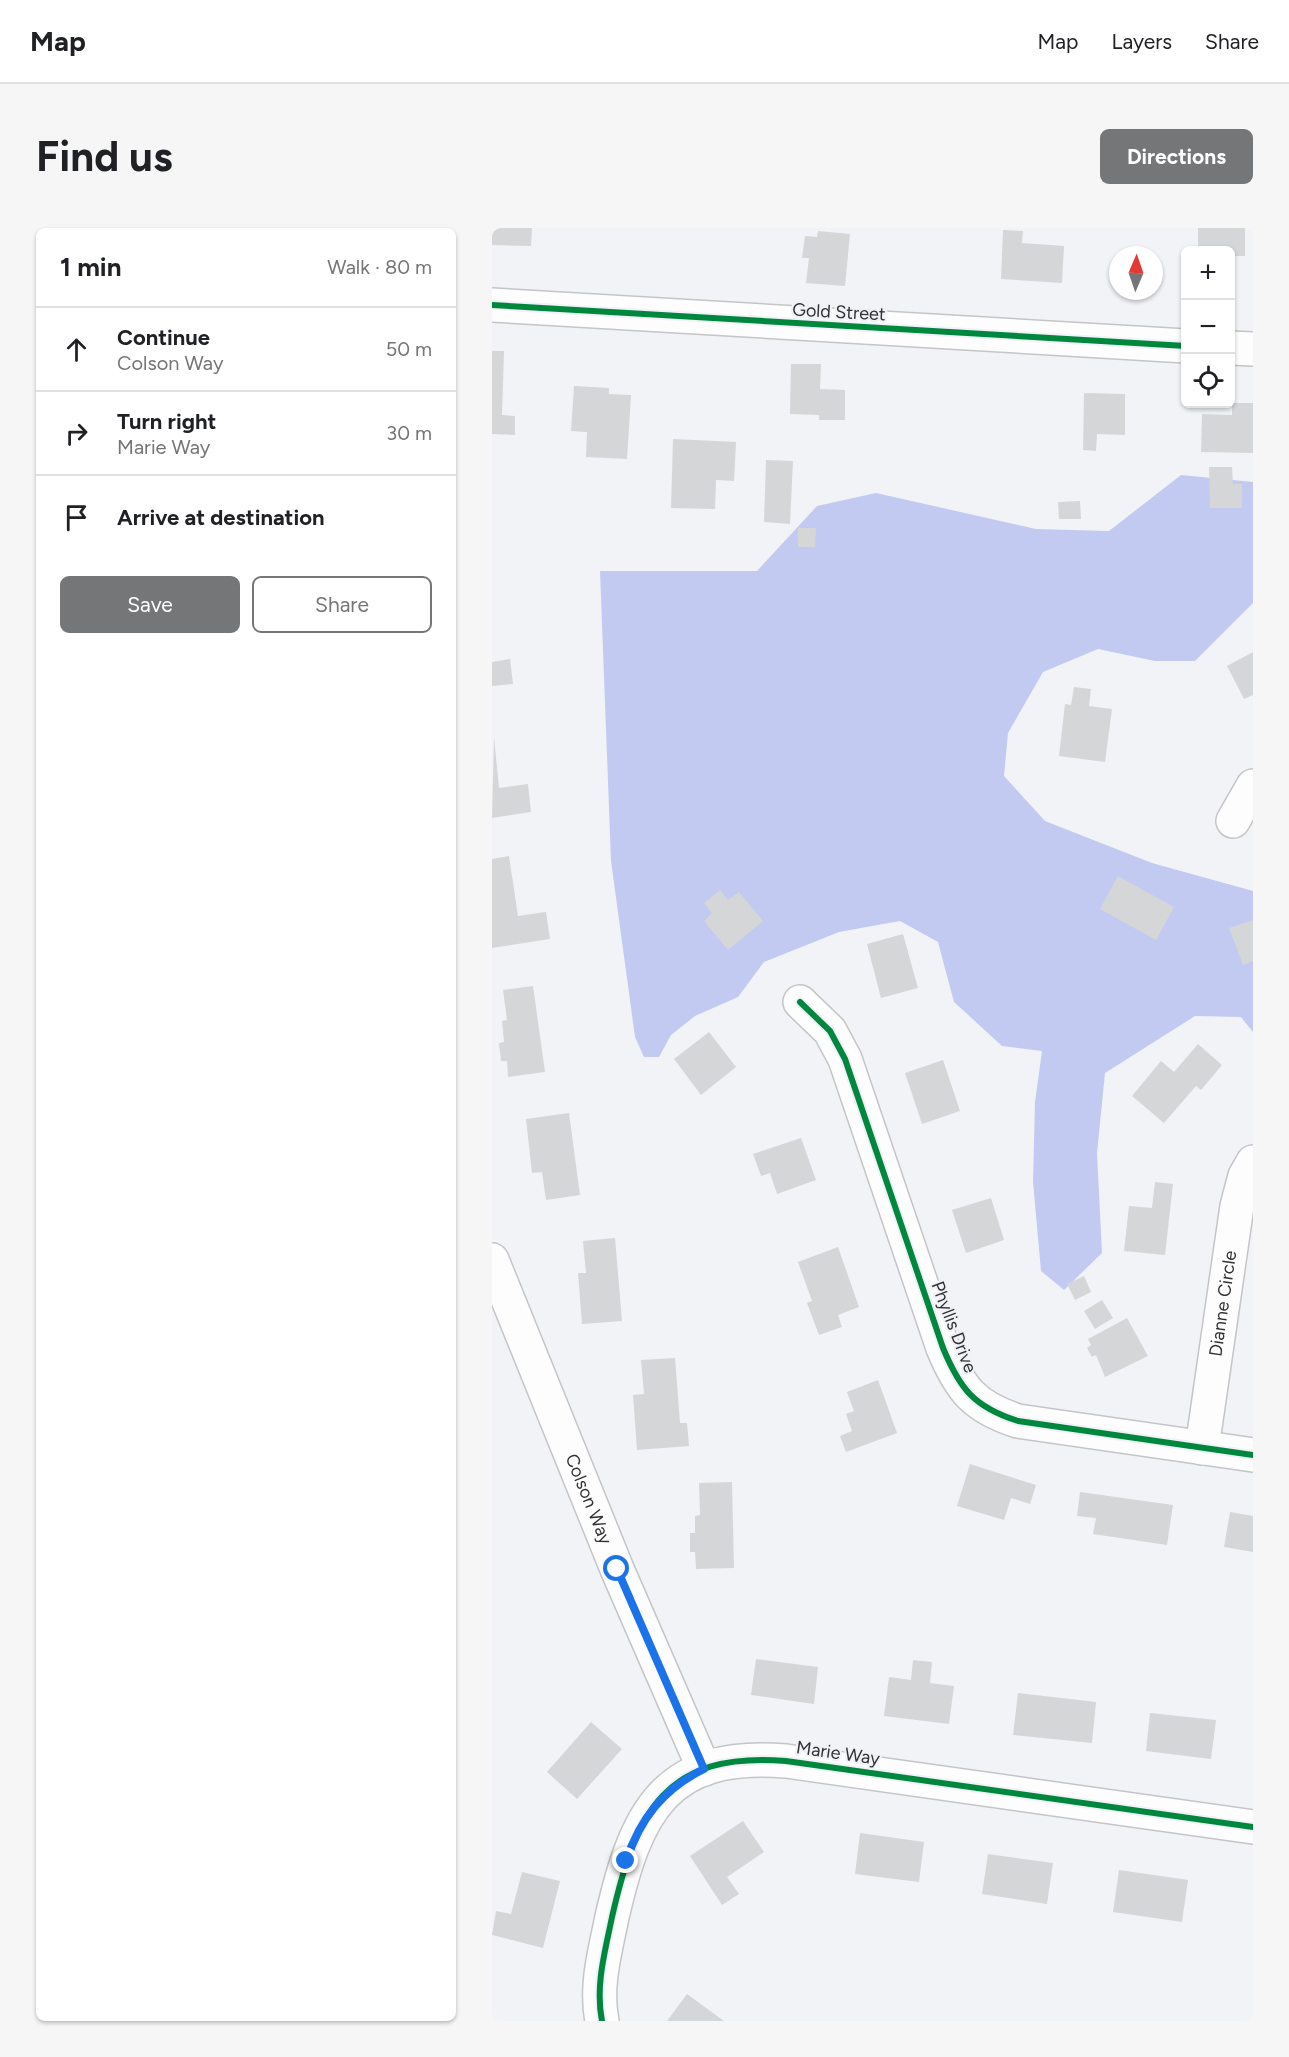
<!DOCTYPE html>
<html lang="en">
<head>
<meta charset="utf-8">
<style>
  body { margin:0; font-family:Figtree,sans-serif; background:#f6f6f6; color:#202124 }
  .controls { position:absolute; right:18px; top:18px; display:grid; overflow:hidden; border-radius:9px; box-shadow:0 2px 4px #0004 }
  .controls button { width:54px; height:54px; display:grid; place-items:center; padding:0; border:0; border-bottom:2px solid #e0e0e0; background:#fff; color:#202124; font:30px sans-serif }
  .compass { position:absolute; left:617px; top:18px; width:54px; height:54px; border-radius:50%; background:#fff; box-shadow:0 2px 4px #0004; rotate:2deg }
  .stop { position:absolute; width:18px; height:18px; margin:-14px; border:4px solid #1a73e8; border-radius:50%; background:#fff }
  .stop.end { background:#1a73e8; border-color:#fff; box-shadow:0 2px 6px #0008 }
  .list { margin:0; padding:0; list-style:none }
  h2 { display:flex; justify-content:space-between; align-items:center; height:78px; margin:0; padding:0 24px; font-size:26px }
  h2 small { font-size:20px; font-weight:400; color:#757577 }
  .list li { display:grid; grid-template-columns:39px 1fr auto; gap:18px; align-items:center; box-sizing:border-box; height:84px; padding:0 24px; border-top:2px solid #e0e0e0 }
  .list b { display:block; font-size:22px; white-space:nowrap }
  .list p { margin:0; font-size:20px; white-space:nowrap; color:#757577 }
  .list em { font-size:20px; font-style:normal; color:#757577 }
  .actions { display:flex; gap:12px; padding:18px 24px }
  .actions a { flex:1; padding:14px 0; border:2px solid #757678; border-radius:9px; text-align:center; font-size:21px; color:#757678 }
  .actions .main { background:#757678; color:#fff }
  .icon { flex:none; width:33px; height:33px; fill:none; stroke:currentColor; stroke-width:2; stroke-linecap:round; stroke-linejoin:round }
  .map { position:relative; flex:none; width:761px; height:1793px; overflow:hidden; border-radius:9px }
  header { display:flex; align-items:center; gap:36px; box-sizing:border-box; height:84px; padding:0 30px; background:#fff; border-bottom:2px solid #e0e0e0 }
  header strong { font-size:28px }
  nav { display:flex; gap:33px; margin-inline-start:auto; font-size:21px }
  .intro { display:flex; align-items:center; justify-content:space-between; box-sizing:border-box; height:144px; padding:0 36px }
  h1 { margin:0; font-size:42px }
  .button { padding:15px 27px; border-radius:9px; background:#757678; color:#fff; font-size:21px; font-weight:700 }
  main { display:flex; gap:36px; padding:0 36px }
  aside { flex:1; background:#fff; border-radius:9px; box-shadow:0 2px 4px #0004 }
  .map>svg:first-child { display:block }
</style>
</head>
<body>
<header>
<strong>Map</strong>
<nav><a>Map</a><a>Layers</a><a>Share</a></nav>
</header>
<div class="intro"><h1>Find us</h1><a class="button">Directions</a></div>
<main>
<aside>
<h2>1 min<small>Walk · 80 m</small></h2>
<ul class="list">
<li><svg class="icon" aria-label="ahead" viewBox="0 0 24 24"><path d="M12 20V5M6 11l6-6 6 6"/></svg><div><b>Continue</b><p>Colson Way</p></div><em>50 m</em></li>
<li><svg class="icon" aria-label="right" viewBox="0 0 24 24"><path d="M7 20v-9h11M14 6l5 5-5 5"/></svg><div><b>Turn right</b><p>Marie Way</p></div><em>30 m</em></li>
<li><svg class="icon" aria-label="arrive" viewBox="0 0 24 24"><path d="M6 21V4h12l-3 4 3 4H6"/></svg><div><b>Arrive at destination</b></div></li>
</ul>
<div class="actions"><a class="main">Save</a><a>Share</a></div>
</aside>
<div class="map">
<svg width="761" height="1793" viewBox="0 0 761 1793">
  <rect width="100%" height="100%" fill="#f2f3f6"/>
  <path fill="#c2caf2" d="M689,247L761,254V375L703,433H663L606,421L551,444L516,505L512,548L553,593L660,635L761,663V804L749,789L703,788L613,845L605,925L610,1025L572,1062L549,1043L541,954L543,874L550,823L510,818L462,774L446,714L408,693L347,704L272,734L246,769L203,788L179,807L167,829H152L143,809L119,633L108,343H265L325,278L384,265L544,301L617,303Z"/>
  <path fill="#d5d6d8" d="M0,0H40L39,18L0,17Z
    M706,0H753V28H738V22H724V20H706Z
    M511,2L531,3L530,15L572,18L570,55L509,51Z
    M326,3L358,6L353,58L314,55L317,30H310L313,8L325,9Z
    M0,123H12L10,187L23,188V207L0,206Z
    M299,136H329L328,161L353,162V192H327V187L298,186Z
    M82,158L117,160V166L139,167L135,231L94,229L95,204L79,203Z
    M592,165L633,166V207L605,206L604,223L591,222Z
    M740,175H761V225L709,224L710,186L740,187Z
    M181,211L244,214L242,253L224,252L223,281L179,280Z
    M274,232L301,233L298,296L272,294Z
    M717,239H740L741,256H750V280H718Z
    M588,273L589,291H567L566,274Z
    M306,300H324L323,319H306Z
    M761,424V467L752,471L735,438Z
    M18,431L21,456L0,458V434Z
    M582,459L599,461L597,478L620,481L613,534L567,528L573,476L579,477Z
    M2,509L7,560L36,556L39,584L0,590Z
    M17,628L26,688L54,684L58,711L0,720V631Z
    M626,648L682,679L664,712L608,681Z
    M228,662L236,672L247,664L271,693L236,722L212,693L220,685L212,675Z
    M761,692V733L751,737L737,700Z
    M411,706L426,760L389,770L375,716Z
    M41,758L53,844L16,849L15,833H9L7,815L12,814L10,793L15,792L11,762Z
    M217,804L244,839L209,867L182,831Z
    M706,816L730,837L709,862L704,858L672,895L640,868L669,833L682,844Z
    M451,832L468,883L430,896L413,845Z
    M77,885L88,967L54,972L50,944L40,945L34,891Z
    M309,910L324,952L285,966L278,945L269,948L261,926Z
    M663,954L681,956L673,1027L632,1023L637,978L660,980Z
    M499,970L512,1012L474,1025L460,982Z
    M123,1010L130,1093L90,1096L86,1045H94L91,1013Z
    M346,1019L367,1079L346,1087L350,1099L327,1107L315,1075L320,1073L306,1034Z
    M592,1048L599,1064L583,1072L575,1056Z
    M610,1072L621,1090L603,1101L592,1083Z
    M635,1090L656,1128L613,1149L604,1127L600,1129L595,1120L599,1117L596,1111Z
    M183,1130L188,1195H195L197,1218L145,1222L141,1167L152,1166L149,1132Z
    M386,1152L405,1205L354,1224L348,1208L360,1203L354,1186L362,1183L355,1164Z
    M478,1236L544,1257L538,1276L519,1270L512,1292L465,1278Z
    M240,1254L242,1340L204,1341L203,1324H198V1305H203V1288L208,1287L207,1255Z
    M588,1264L681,1277L675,1317L601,1306L604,1290L585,1288Z
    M738,1284L761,1288V1324L732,1319Z
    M264,1431L326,1439L322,1476L259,1467Z
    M421,1432L440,1434L438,1455L462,1458L457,1496L392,1488L397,1449L419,1452Z
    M526,1465L604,1474L600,1515L521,1507Z
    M658,1485L724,1492L719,1531L654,1523Z
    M99,1494L130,1521L85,1571L55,1544Z
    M251,1593L272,1624L235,1649L247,1666L230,1677L198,1628Z
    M368,1605L432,1614L427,1654L363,1646Z
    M496,1626L561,1635L555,1676L490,1666Z
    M627,1642L696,1652L690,1694L621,1684Z
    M30,1644L68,1653L51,1720L0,1707L4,1683L19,1686Z
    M195,1766L232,1793H175Z"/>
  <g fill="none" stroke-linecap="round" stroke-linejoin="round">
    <defs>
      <g id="minor">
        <path d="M0,77L694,118"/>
        <path d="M738,120L761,121"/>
        <path d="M741,593L761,558"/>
        <path d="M308,774L338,803L353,831L451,1120C468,1161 482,1179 526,1193L761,1227"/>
        <path id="s1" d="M0,1032L125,1341L212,1541"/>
        <path id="s2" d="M710,1220L745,978L753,948L761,934"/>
        <path d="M110,1793C103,1758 113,1724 120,1689C144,1584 173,1523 294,1533L761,1599"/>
      </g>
    </defs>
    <use href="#minor" stroke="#c4c5c7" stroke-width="36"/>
    <use href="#minor" stroke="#fdfdfe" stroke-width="33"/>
    <defs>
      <path id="cycleway" d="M0,77L694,118
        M308,774L338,803L353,831L451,1120C468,1161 482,1179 526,1193L761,1227
        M110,1793C103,1758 113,1724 120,1689C144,1584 173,1523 294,1533L761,1599"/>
    </defs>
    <use href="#cycleway" stroke="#f0f2f8" stroke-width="10"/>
    <use href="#cycleway" stroke="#00873e" stroke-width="6"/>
  </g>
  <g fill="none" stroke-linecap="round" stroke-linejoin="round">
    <path stroke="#1a73e8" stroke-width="8" d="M125,1341L212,1541C171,1561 148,1591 134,1633"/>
  </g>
  <g text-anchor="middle" stroke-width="4.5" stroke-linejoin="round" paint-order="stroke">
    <g font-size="18" fill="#313234" stroke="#f0f2f8">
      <text transform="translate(347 84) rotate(3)" y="6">Gold Street</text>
      <text dy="6" stroke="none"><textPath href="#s2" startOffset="146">Dianne Circle</textPath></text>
      <text transform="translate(462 1099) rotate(69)" y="6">Phyllis Drive</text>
      <text dy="6" stroke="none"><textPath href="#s1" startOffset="258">Colson Way</textPath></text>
      <text transform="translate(346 1525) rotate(8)" y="6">Marie Way</text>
    </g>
  </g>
</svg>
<div class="controls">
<button>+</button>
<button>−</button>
<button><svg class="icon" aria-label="locate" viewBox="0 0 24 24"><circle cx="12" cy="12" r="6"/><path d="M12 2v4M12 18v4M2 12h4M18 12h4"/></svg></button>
</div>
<svg class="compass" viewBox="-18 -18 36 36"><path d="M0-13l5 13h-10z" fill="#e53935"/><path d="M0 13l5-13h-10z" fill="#757577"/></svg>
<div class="stop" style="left:125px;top:1341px"></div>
<div class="stop end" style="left:134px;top:1633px"></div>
</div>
</main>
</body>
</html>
